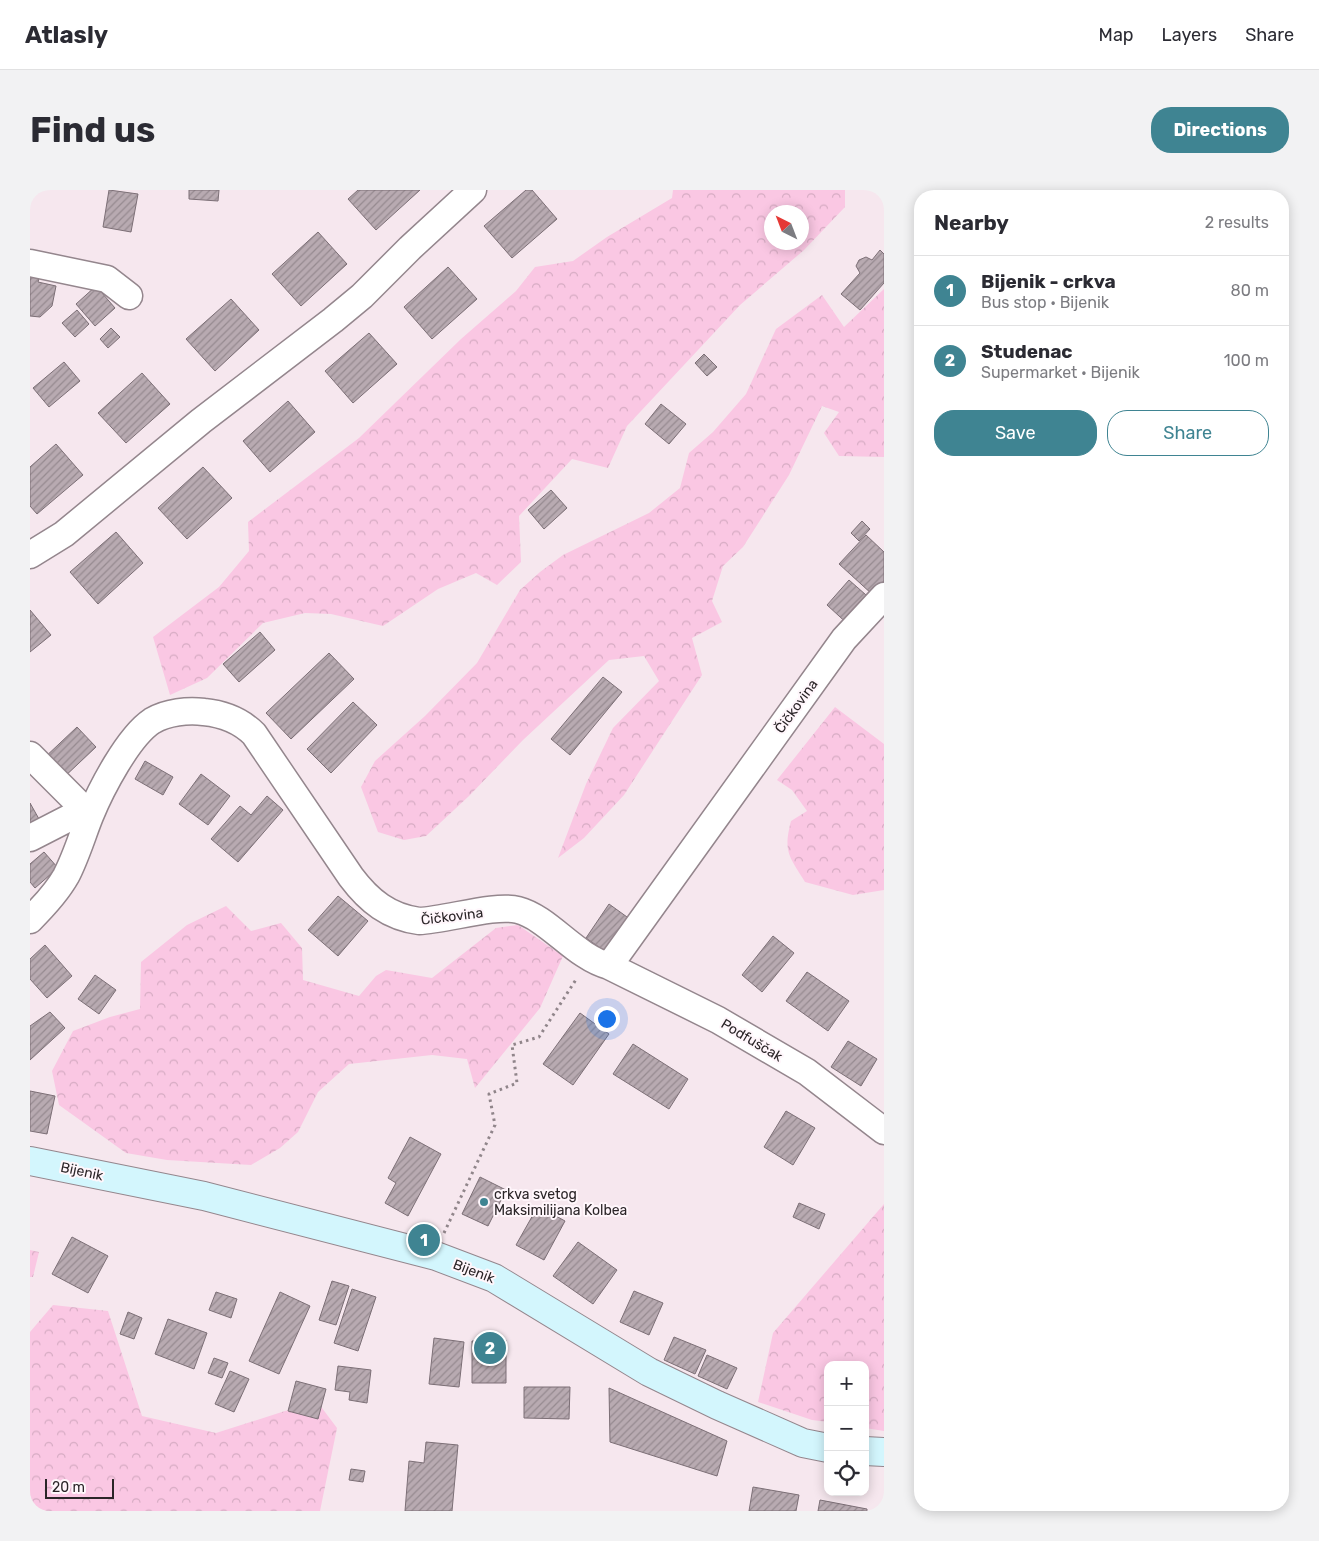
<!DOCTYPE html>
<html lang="en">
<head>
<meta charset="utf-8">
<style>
  body { margin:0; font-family:Rubik,sans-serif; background:#f2f2f3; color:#2b2b33 }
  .controls { position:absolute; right:15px; bottom:15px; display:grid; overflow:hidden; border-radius:10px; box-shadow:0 2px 12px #0003 }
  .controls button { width:45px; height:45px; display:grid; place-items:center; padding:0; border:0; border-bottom:1px solid #e1e1e2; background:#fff; color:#2b2b33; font:25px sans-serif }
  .compass { position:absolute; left:734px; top:15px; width:45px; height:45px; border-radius:50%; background:#fff; box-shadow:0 2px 12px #0003; rotate:318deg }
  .scale { position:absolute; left:15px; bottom:12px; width:69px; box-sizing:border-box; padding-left:5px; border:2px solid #2b2528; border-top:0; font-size:14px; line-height:18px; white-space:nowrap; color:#2b2528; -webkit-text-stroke:4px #fff6fb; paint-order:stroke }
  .you { position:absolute; left:576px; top:828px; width:18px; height:18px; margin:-12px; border:4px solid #fff; border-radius:50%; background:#1a73e8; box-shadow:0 0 0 8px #1a73e833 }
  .badge { display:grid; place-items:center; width:32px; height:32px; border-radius:50%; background:#3f8492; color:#fff; font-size:16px; font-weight:700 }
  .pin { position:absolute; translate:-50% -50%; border:2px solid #fff; box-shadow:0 1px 5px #0006 }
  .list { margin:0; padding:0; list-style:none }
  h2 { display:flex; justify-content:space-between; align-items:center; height:65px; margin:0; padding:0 20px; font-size:21px }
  h2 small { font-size:16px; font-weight:400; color:#7c7c81 }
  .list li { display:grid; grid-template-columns:32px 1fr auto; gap:15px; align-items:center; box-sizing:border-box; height:70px; padding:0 20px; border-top:1px solid #e1e1e2 }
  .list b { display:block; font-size:19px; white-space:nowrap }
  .list p { margin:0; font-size:16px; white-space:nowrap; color:#7c7c81 }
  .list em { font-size:16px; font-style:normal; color:#7c7c81 }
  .actions { display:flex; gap:10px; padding:15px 20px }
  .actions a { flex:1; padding:11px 0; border:1px solid #3f8492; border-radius:20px; text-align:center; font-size:18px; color:#3f8492 }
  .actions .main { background:#3f8492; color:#fff }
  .icon { flex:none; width:28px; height:28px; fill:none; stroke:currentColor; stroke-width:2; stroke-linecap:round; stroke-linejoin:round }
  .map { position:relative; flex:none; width:854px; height:1321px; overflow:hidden; border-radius:20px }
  header { display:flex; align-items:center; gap:30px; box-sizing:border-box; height:70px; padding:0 25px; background:#fff; border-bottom:1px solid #e1e1e2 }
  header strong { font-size:24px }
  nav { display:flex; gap:28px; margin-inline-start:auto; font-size:18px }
  .intro { display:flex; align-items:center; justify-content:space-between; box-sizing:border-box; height:120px; padding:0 30px }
  h1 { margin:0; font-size:35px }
  .button { padding:12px 22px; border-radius:20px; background:#3f8492; color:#fff; font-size:18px; font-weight:700 }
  main { display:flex; gap:30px; padding:0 30px }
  aside { flex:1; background:#fff; border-radius:20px; box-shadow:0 2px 12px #0003 }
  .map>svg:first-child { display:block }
</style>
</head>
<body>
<header>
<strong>Atlasly</strong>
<nav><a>Map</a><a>Layers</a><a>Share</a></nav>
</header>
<div class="intro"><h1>Find us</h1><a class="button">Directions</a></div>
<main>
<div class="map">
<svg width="854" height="1321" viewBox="0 0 854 1321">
  <defs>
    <pattern id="forest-crowns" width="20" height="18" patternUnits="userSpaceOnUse" patternTransform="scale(1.25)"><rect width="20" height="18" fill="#fac7e3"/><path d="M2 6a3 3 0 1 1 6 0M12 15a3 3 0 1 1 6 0" fill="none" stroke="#d6abc3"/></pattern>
    <pattern id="building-hatch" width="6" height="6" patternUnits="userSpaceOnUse" patternTransform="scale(1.25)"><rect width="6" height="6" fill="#b8aab1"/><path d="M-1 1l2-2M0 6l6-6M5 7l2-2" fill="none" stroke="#968a90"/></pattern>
  </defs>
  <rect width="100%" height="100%" fill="#f6e7ee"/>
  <path fill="url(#forest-crowns)" fill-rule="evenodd" d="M643,0H815V17L774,60L710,115L597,236L578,278L542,269L489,326L491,372L467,395L446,383L408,399L353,436L301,424L275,423L233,433L177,488L140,505L123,447L189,397L219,361L218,332L329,248L431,149L486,101L505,77L543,71L577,47L642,8ZM772,22V52H742V22Z
    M854,99V267L809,266L794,243L809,222L792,216L759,285L713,357L693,376L682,411L692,432L662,448L672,485L594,605L554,648L528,668L556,594L583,538L629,491L614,466L579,470L493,550L439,606L396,646L374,650L348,642L331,597L345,571L395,526L447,473L490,400L510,382L533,365L619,323L650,298L659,263L683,242L716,204L746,139L792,105L814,137Z
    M805,517L854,554V700L823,705L775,692C759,666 753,662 761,631L777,621L762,600L747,590Z
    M196,716L221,741L251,733L272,758L273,790L329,806L346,786L356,780L402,788L466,738L488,735L533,766L510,818L445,898L437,869L402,865L319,874L288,902L268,942L250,958L221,975L137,970L96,963L29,915L22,881L43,841L80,827L110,819L111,772L157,735Z
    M854,1014V1241L835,1238V1175H798V1232L782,1230L728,1212L743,1143Z
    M0,1060L9,1062L3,1087H0Z
    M23,1115L78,1121L112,1226L186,1243L255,1221L289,1214L307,1238L290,1321H0V1142Z"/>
  <path fill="url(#building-hatch)" stroke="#7c6f76" d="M79,0L108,4L101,42L73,37Z
    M159,0H189L188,11L159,9Z
    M328,0H390L346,40L318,9Z
    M496,0H502L527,29L482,68L454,36Z
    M288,42L317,74L271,116L242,84Z
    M850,60L854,64V93L830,120L811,104L830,83L826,76L829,70L836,67L842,70Z
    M418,77L447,109L402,149L374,117Z
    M0,80L11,81L8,92L26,96L22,116L10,127L0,126Z
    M66,96L85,118L65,136L46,114Z
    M201,109L229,140L185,181L156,149Z
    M47,120L59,134L45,147L32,133Z
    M81,138L90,147L78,158L70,149Z
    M339,143L367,174L323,213L295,181Z
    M674,164L687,177L677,186L665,173Z
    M34,172L50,191L19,217L3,198Z
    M112,183L140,214L96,253L68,223Z
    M258,211L285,242L240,282L213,251Z
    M631,214L656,234L639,254L615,234Z
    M26,254L53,285L7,324L0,316V277Z
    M173,277L202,308L157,349L128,318Z
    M521,300L537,318L514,339L498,320Z
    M832,331L840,339L829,351L821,343Z
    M86,342L113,373L68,414L40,382Z
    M836,345L854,362V393L843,405L809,374Z
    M819,390L844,412L821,437L797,415Z
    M0,420L21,445L0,462Z
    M230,442L245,460L209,492L193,474Z
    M299,463L324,489L261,549L236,523Z
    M573,487L592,502L540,565L521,549Z
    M323,512L347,535L301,583L277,559Z
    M47,537L66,557L31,590L12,570Z
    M115,571L143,587L133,605L105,589Z
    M171,584L200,606L178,635L149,614Z
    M237,606L253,620L208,672L181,649L210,616L221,625Z
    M0,613L9,629L0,634Z
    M14,662L28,678L5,698L0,692V674Z
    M308,706L338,731L308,766L278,740Z
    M579,714L604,732L580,765L556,748Z
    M743,746L764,763L732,802L712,785Z
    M15,755L42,786L17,808L0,789V769Z
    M777,782L819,811L798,841L756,811Z
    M65,785L86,800L69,824L48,809Z
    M20,822L35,838L0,870V836Z
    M550,823L579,844L543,895L513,874Z
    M818,851L847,869L831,896L801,877Z
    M603,854L658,889L639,919L583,884Z
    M0,901L25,906L17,944L0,941Z
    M756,921L785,938L763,975L734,957Z
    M380,947L411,964L378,1026L355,1013L366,993L358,988Z
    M450,987L476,1000L458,1036L432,1024Z
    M769,1013L795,1024L789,1039L763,1027Z
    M508,1016L535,1031L514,1070L486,1055Z
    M42,1047L78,1066L58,1103L22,1084Z
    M548,1052L587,1080L563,1114L523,1086Z
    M302,1091L319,1096L306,1135L289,1130Z
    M322,1099L346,1107L328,1161L304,1153Z
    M604,1101L633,1113L619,1145L590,1132Z
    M186,1102L207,1109L201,1128L179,1120Z
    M250,1102L280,1116L249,1184L219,1171Z
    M98,1122L112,1128L104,1149L90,1144Z
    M138,1129L177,1143L164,1179L125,1164Z
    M644,1147L676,1160L665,1184L634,1170Z
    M404,1148L434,1152L429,1197L399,1194Z
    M476,1150V1193H442V1151Z
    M677,1165L707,1178L697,1199L668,1186Z
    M184,1168L198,1173L192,1188L178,1183Z
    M308,1176L341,1180L337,1213L319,1210L320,1202L305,1200Z
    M200,1181L219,1189L204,1222L185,1214Z
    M266,1191L296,1199L288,1229L258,1221Z
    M494,1197H540L539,1229L494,1228Z
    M579,1198L697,1251L687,1286L580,1252Z
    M396,1252L428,1255L422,1321H375L379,1271L394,1273Z
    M321,1279L335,1281L333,1292L319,1290Z
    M723,1297L769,1305L766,1321H719Z
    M790,1310L837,1319V1321H788Z"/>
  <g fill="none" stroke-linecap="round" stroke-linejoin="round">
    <defs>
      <path id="minor" d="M0,73L77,89L99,106
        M0,365L34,344L171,231L303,130L332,106L380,58L443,0
        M0,565L60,625
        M0,648L41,627L60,625
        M0,730C13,717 27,702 36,686C46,667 52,646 60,626C71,599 98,547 122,531C137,522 158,520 174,522C194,524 210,530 224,544L321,687C339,711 359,727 389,731C417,730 464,714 488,720C519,728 545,767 579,776L814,449L854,406
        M579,776L688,830L777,882L854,941"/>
      <path id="secondary" d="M0,971L174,1006L406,1066L464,1088L619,1182L687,1215L773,1253L798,1258
        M835,1261L854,1262"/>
    </defs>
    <use href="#minor" stroke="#94868d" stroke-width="29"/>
    <use href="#secondary" stroke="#94868d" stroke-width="30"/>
    <path stroke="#90858a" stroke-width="3" stroke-dasharray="2.5 4" stroke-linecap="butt" d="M414,1043L465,935L459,904L487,893L482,855L509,847L547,788"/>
    <use href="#minor" stroke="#fff" stroke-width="26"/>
    <use href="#secondary" stroke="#d3f6fd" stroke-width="28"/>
  </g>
  <circle fill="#3f8492" stroke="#fff6fb" stroke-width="2" cx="454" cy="1012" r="5"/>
  <g text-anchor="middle" stroke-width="4" stroke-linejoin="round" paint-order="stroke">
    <g font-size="14" fill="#2b2528" stroke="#fff6fb">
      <text transform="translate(766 516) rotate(-54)" y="5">Čičkovina</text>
      <text transform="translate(422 726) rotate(-7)" y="5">Čičkovina</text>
      <text transform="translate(722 850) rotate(31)" y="5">Podfuščak</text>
      <text transform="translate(52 981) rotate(12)" y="5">Bijenik</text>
      <text transform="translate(444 1081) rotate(21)" y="5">Bijenik</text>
    </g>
    <g font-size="14" fill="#2b2528" stroke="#fff6fb" text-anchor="start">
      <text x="464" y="1009">crkva svetog<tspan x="464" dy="16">Maksimilijana Kolbea</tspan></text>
    </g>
  </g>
</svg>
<div class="controls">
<button>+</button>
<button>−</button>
<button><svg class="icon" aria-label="locate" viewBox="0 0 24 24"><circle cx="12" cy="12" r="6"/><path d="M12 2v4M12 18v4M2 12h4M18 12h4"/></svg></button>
</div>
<svg class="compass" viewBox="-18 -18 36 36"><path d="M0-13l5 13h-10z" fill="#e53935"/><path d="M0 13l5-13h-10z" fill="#7c7c81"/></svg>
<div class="scale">20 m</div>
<div class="you"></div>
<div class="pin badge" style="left:394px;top:1050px">1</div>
<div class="pin badge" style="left:460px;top:1158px">2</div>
</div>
<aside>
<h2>Nearby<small>2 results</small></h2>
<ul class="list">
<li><span class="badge">1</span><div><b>Bijenik - crkva</b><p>Bus stop · Bijenik</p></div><em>80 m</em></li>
<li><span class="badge">2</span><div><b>Studenac</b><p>Supermarket · Bijenik</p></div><em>100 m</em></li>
</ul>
<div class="actions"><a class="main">Save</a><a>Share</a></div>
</aside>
</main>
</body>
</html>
